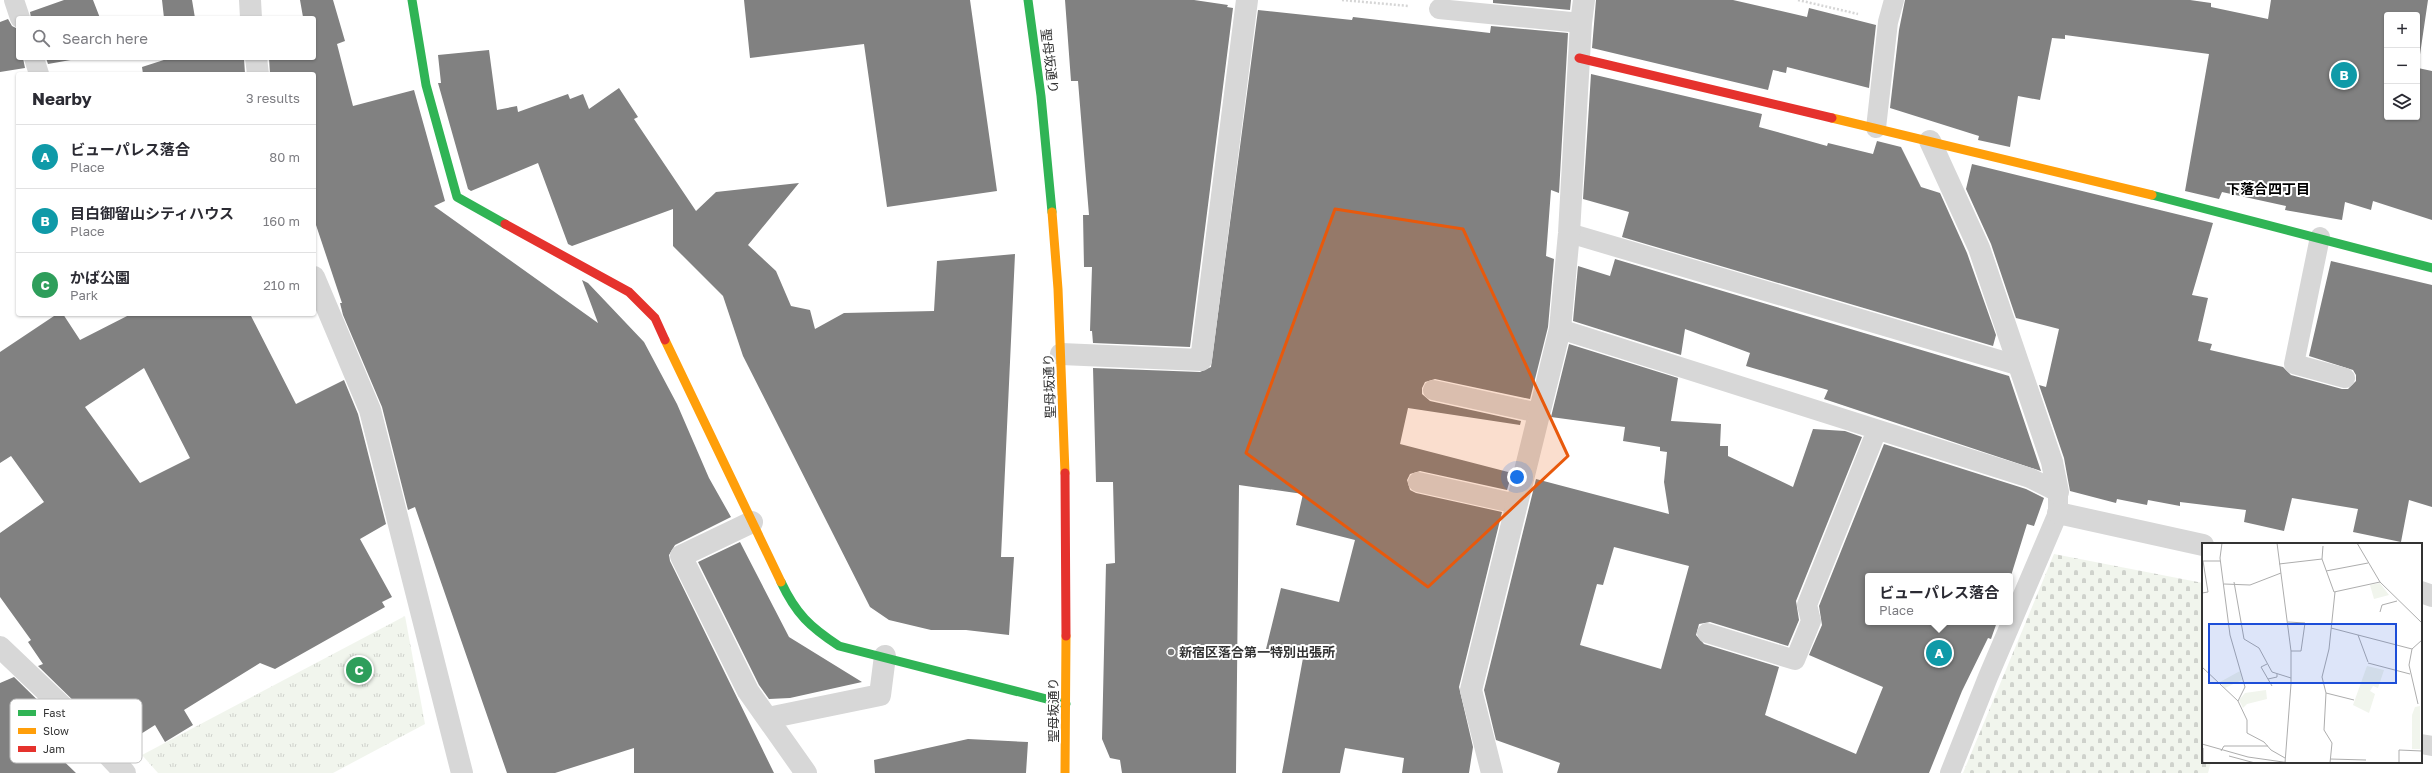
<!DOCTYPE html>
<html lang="en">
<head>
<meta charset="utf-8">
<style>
  body { margin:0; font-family:"Golos Text","Noto Sans JP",sans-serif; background:#f7f7f7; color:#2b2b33 }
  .controls { position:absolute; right:12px; top:12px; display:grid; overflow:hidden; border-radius:4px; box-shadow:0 1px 3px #0004 }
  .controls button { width:36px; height:36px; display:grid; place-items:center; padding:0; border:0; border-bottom:1px solid #e1e1e2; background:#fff; color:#2b2b33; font:20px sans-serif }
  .you { position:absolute; left:1517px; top:477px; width:14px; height:14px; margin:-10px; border:3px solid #fff; border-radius:50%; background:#1a73e8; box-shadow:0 0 0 6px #1a73e833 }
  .badge { display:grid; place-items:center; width:26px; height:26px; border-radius:50%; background:#7a7a7a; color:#fff; font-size:13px; font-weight:700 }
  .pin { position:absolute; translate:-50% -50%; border:2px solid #fff; box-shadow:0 1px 4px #0006 }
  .popup { position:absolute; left:1865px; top:573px; width:148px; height:52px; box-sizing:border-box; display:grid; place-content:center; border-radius:4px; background:#fff; filter:drop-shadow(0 1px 3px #0005); font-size:13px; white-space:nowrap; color:#7c7c81 }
  .popup b { font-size:15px; color:#2b2b33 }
  .popup::after { content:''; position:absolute; left:50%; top:100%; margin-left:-8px; border:8px solid transparent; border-top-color:#fff }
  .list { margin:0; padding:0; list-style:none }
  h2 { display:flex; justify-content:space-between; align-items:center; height:52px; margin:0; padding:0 16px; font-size:17px }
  h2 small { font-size:13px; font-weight:400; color:#7c7c81 }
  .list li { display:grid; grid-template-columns:26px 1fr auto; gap:12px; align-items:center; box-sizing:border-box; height:64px; padding:0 16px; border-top:1px solid #e1e1e2 }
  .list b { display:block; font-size:15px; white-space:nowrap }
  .list p { margin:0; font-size:13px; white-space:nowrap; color:#7c7c81 }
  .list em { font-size:13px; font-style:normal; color:#7c7c81 }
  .icon { flex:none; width:22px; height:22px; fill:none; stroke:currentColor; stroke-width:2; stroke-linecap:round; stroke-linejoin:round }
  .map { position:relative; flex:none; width:2432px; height:773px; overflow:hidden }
  .search { position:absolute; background:#fff; box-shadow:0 1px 3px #0004; left:16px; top:16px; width:300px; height:44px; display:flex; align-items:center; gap:10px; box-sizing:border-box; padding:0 14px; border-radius:4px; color:#7c7c81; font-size:15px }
  .panel { position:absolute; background:#fff; box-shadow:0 1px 3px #0004; left:16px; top:72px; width:300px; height:244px; border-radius:4px }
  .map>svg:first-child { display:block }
</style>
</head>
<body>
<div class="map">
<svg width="2432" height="773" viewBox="0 0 2432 773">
  <defs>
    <pattern id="cemetery-stones" width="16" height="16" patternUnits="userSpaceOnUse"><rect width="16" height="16" fill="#f1f5ed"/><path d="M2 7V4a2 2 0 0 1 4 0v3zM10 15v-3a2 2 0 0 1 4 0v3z" fill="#cfd2cc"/></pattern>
    <pattern id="park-tufts" width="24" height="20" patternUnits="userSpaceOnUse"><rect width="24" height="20" fill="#f1f5ed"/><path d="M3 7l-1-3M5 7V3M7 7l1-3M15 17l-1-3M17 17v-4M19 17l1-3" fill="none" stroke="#cfd2cc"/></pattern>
  </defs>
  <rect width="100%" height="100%" fill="#fff"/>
  <path fill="url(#cemetery-stones)" d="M2054,554L2203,583V762H2211L2208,773H1963Z"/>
  <path fill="url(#park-tufts)" d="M405,616L425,724L333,773H158L142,755Z"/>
  <path fill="#818181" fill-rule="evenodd" d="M64,0H93L100,18H31L30,12Z
    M162,0H192L195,18H164Z
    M300,0H333L345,41L337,44L353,106L414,90L445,201L434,206L598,323L582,280L588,283L644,342L677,404L709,478L731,517L675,545L669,555L670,561L774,773H634V748L555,773H507L415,507L408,510L382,407L343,315L340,303H342L314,219V74H270L269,58H314V18H299L303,17Z
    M744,0H970L997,191L887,207L864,44L750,58Z
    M1065,0H1194L1228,5L1227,7L1233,8L1190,347L1093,343L1092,331H1090L1092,267H1084L1083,215H1089L1078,81H1071Z
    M1493,0H1571L1570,10L1493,3Z
    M1596,0H1733L1807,17L1809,8L1876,25L1869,88L1787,67L1786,73L1773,70L1768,90L1592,48Z
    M1905,0H2190L2211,3V7L2268,19L2271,0H2428L2418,68L2432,71V220L2373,201L2371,210L2345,202L2342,220L2285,210L2286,206L2222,192L2219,199L2185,191L2209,54L2065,35V39L2052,38L2040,100L2018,96L2010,147L1978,140L1979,136L1890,108L1899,30ZM2387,15H2417V117H2387Z
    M1258,10L1352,20L1353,17L1490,33L1491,26L1568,33L1559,193L1551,190L1546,256L1554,259L1548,327L1530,399L1435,379L1425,382L1422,388V394L1430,401L1521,421L1520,425L1408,408L1400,444L1512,473L1507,490L1420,471L1410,474L1407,480L1410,490L1416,493L1502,512L1459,687L1473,747L1469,773H1402L1404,758L1345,748L1340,773H1282L1303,658L1266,649L1281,588L1339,602L1355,540L1296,525L1303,494L1239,485L1236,773H1122L1120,760L1110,758L1102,739L1106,564L1115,563L1113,482H1096L1093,368L1200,372L1211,367Z
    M8,19L12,26L18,29V58H23L25,68L0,72V22Z
    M489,50L497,110L517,106L518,112L568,94L570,99L583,94L589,109L619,88L638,117L634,119L696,211L716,192L799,183L748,245L776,271L791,306L810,310L815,329L844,313L934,311L937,261L1015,254L1001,557H1014L1009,635L966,630H931L889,620L870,607L743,356L723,296L673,246V209L572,246L568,244L538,163L471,191L468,189L438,83H441L438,55Z
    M46,58H82L48,64Z
    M170,58H244L245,74H143L142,67Z
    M1591,74L1762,114L1759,127L1827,146L1828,143L1873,154L1877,141L1901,147L1921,187L1940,193L1967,253L1996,335L1993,346L1622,237L1629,212L1583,199Z
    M1972,164L2213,223L2192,295L2208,298L2198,341L2212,344L2210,350L2283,367L2291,375L2342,389H2348L2356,381V375L2353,370L2309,356L2331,261L2432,285V507L2409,500L2401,542L2353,532L2358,509L2292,498L2284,531L2244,522L2246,510L2180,502V506L2148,500L2147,505L2117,499L2116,503L2070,491L2064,458L2039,385L2046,387L2059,329L2016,318L1991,244L1966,189Z
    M1615,259L2009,376L2041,471L1824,399L1828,390L1746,366L1750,353L1685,329L1681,355L1573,321L1578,266L1610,276Z
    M57,314H63L80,340L131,314H250L296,404L344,380L358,414L386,524L360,539L392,597L382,602L385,607L275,669L260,663L184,710L193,725L165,742L155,725L125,744L99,699L85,712L38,666L43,664L28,642L31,640L0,597V533L44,502L11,456L0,463V352ZM144,368L190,458L140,483L85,407Z
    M1569,344L1678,378L1671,421L1721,424L1720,446H1728V456L1793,487L1813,429L1845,431L1862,437L1796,601L1799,620L1788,646L1710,622L1699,624L1696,635L1704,644L1779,667L1765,715L1856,754L1883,687L1809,655L1822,625L1819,606L1884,444L2026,489L2044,498L2034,526L2027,524L2010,579V576H1868V622H1997L1991,639L1988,638L1962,691L1929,773H1557L1560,763L1496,740L1484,690L1536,479L1669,514L1664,482L1667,452L1660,451V447L1623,441L1625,427L1551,417ZM1614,547L1689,566L1661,669L1580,645L1597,584L1603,585Z
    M740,542L789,637L862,682L790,698L769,699L759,685L698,562Z
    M14,677L66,728L47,745L76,773H0V683Z
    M968,739L1028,742L1026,773H875L874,760Z"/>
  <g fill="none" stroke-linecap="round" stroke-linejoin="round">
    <path stroke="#d6d6d6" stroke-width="2.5" stroke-dasharray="2 2" stroke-linecap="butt" d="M1342,0L1409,6
      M1798,0L1858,14"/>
    <path stroke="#d7d7d7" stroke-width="20" d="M14,0L20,18
      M1439,9L1581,23
      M34,58L39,74
      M1876,128L1888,22L1894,0
      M1569,233L2020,366
      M2320,237L2294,364L2345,378
      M1560,329L2030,478L2058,492V513L1988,677L1950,773
      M1433,390L1539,413
      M1418,482L1517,504
      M1707,633L1795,660L1811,621L1807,605L1877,430
      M2421,744L2432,746"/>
    <path stroke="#d7d7d7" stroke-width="22" d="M250,0L251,18
      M256,58L258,74
      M1930,141L1979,248L2052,462L2058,492
      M314,277L370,410L462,773
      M1061,354L1201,360L1247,0
      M2058,513L2203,545
      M752,522L681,556L748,691L806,773
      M2421,592L2432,596
      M0,647L64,708L125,773
      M768,718L880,695L885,656
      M1492,773L1471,690L1560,329L1569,233L1581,23L1584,0"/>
    <path stroke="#30b455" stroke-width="9" d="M412,0L426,85L457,197L505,224
      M1028,0L1041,96L1052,212
      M2152,195L2432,268
      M781,582C796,614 810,627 839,646L1066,704"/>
    <path stroke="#ff9f0a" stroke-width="9" d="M1832,118L2152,195
      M1052,212L1058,289L1065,473
      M665,340L781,582
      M1065,773L1066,636"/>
    <path stroke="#e5322d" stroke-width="9" d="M1579,58L1832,118
      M505,224L629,292L655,318L665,340
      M1065,473L1066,636"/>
  </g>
  <path fill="#e8590c" fill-opacity="0.2" stroke="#e8590c" stroke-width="3" stroke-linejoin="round" d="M1335,209L1463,229L1568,456L1428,587L1246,453Z"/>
  <circle fill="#7a7a7a" stroke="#fff" stroke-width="1.5" cx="1171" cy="652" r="4"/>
  <g text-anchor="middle" stroke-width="4" stroke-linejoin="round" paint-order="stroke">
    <g font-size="13" fill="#333" stroke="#fff">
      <text transform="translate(1050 61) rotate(83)" y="5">聖母坂通り</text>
      <text transform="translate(1049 386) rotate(-92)" y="5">聖母坂通り</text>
      <text transform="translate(1053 710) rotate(-90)" y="5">聖母坂通り</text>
    </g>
    <g font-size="13" font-weight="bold" fill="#333" stroke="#fff" text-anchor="start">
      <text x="1179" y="657">新宿区落合第一特別出張所</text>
    </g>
    <g font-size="14" font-weight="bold" fill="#000" stroke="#fff">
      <text x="2268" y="194">下落合四丁目</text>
    </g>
  </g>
  <g transform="translate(2202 543)">
    <rect width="220" height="220" fill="#fff"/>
    <path d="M165,123L182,127L176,145L171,143L168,148L173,151L167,170L151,162Z" fill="#f1f5ed"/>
    <path d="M178,40L187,52L172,56L168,42ZM38,128L40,137L23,145L18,139ZM64,147L65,156L45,161L41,165L37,157L43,150ZM218,163V206H210V172L213,164Z" fill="#f1f5ed"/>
    <path fill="none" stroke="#adadad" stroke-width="1" d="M20,0L18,15L28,92L43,144L36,158M75,0L89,108V141L83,220M155,0L178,39L220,80M121,3L120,16L132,49L178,39M0,18H18M77,21L120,16M124,28L166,20M32,39L42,96L57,105L70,129L89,135M22,41L48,42L79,30M0,50L6,49L1,18M178,69L180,62L195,58M86,79L103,80L99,108H89M129,85L210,106M156,92L166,119M166,120L208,131M65,121L59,124L70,143M0,124L36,158L45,177V190L62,199L69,207L83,215M66,136L75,134V131M124,150L152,157M216,161L207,122L210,106L220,97M0,201L46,214L88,220M1,205V219L4,220M19,208L22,203H66M27,213L53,220M128,216L164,217M128,220L130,200L122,187L124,150L120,134L127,106L133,49M197,220V207L220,208"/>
    <path fill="#1d4ed8" fill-opacity="0.15" stroke="#1d4ed8" stroke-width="2" d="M7,81H194V140H7Z"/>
    <rect width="220" height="220" fill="none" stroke="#333" stroke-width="2"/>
  </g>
  <rect x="10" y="699" width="132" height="64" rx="6" fill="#fff" stroke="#c2c2c2" stroke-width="1"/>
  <rect x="18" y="710" width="18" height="6" fill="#30b455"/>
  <rect x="18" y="728" width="18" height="6" fill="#ff9f0a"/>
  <rect x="18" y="746" width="18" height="6" fill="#e5322d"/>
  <g font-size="11" fill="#333">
    <text x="43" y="717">Fast</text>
    <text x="43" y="735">Slow</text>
    <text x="43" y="753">Jam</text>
  </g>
</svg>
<div class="controls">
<button>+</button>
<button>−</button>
<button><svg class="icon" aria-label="layers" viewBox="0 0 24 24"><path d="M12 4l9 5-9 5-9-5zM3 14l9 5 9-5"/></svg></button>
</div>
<div class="you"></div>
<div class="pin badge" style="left:1939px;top:653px;background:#0f9aa8">A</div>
<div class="popup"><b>ビューパレス落合</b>Place</div>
<div class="pin badge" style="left:2344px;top:75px;background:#0f9aa8">B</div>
<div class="pin badge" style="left:359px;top:670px;background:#2e9e5b">C</div>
<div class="search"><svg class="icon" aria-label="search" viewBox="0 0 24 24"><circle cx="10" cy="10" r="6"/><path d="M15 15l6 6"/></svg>Search here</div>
<section class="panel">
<h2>Nearby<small>3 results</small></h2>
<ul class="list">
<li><span class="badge" style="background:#0f9aa8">A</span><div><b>ビューパレス落合</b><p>Place</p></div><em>80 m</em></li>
<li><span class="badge" style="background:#0f9aa8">B</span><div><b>目白御留山シティハウス</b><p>Place</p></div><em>160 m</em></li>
<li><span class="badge" style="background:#2e9e5b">C</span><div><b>かば公園</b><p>Park</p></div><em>210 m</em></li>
</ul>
</section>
</div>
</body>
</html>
